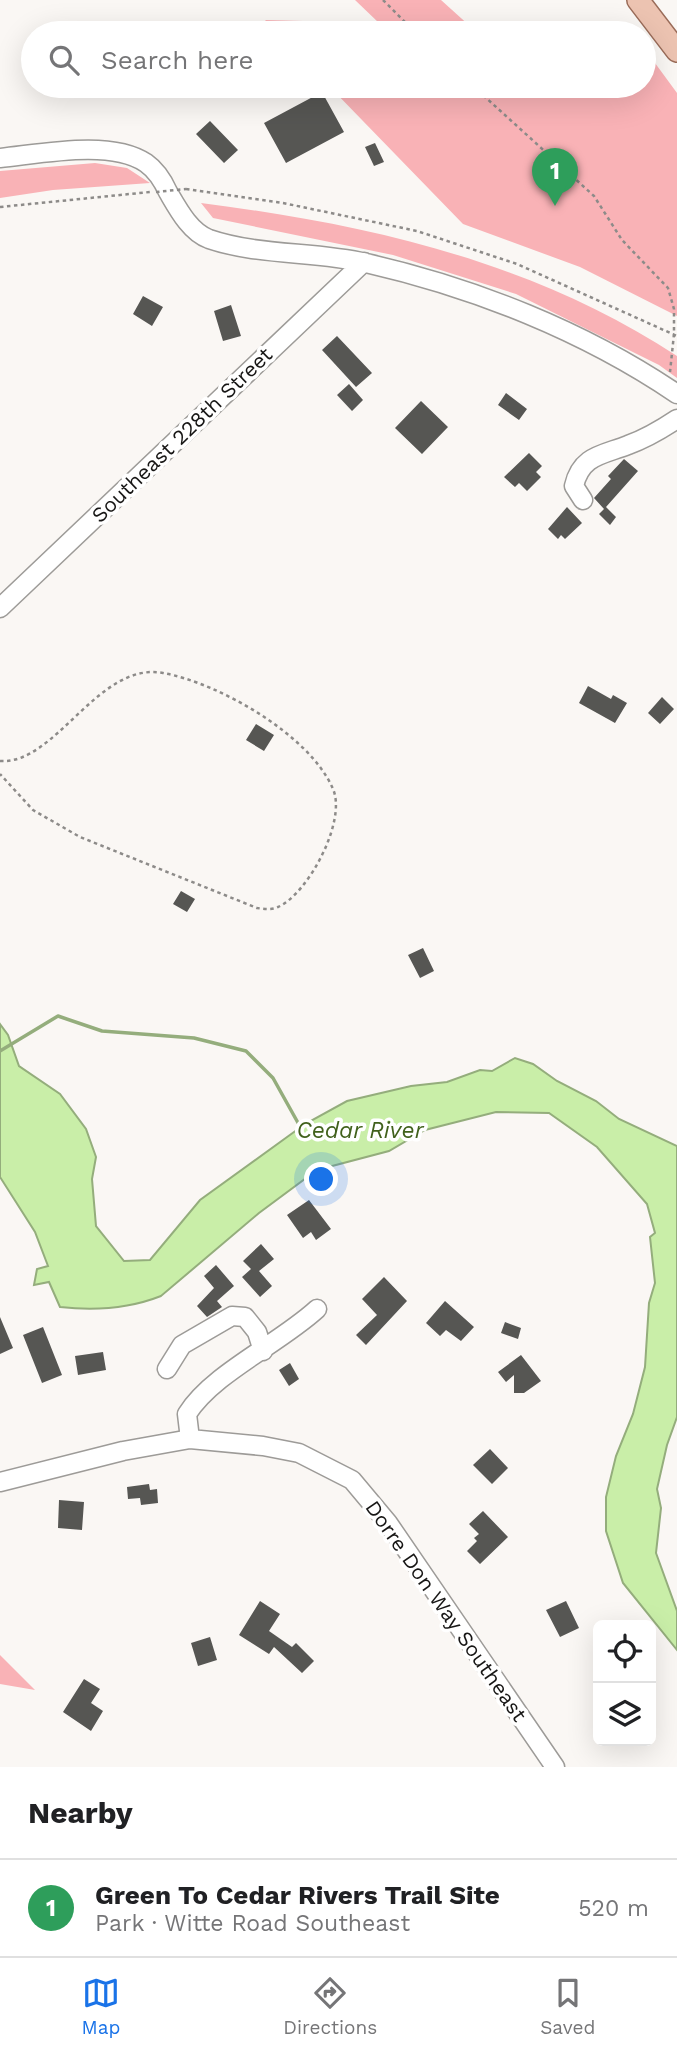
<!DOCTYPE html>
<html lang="en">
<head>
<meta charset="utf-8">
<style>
  body { margin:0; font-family:"Work Sans",sans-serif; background:#f6f6f6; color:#202124 }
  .controls { position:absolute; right:21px; bottom:21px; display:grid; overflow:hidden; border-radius:10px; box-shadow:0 7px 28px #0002 }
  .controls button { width:63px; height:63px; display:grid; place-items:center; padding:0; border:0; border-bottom:2px solid #e0e0e0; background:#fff; color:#202124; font:35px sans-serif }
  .you { position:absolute; left:322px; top:1180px; width:24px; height:24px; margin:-18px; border:5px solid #fff; border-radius:50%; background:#1a73e8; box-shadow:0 0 0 10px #1a73e833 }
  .badge { display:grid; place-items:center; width:46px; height:46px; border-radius:50%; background:#1a73e8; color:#fff; font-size:23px; font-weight:700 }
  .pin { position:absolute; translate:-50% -58px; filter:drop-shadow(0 2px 4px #0008) }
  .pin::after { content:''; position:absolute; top:37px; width:24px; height:21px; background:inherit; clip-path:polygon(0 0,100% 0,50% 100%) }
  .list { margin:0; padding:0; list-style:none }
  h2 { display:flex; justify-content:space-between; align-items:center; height:91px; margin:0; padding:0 28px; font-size:30px }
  h2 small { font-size:23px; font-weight:400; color:#757577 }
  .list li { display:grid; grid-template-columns:46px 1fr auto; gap:21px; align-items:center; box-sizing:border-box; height:98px; padding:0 28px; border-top:2px solid #e0e0e0 }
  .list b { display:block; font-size:26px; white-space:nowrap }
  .list p { margin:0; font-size:23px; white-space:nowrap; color:#757577 }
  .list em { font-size:23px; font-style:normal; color:#757577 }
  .icon { flex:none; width:38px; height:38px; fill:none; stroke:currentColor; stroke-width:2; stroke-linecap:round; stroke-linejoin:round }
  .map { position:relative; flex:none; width:677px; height:1767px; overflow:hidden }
  .search { position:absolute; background:#fff; box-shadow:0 7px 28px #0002; left:21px; right:21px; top:21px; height:77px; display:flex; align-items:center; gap:18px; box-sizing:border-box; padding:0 24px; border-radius:38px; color:#757577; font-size:26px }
  .sheet { height:189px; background:#fff }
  nav { display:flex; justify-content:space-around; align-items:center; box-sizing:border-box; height:98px; border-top:2px solid #e0e0e0; background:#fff; font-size:19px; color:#757577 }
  nav a { display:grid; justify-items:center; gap:4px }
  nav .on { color:#1a73e8 }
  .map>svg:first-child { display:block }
</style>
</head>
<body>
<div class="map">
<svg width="677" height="1767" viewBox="0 0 677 1767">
  <rect width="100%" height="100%" fill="#faf7f4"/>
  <path fill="#f9b2b6" d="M355,0H441L472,28L551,33H278L265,20L379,23Z
    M644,48L677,93V316L580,267L463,224L329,86H644Z
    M95,163L127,168L150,183L53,190L0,198V171Z
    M201,203C367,224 535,262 677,356V378L659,365L516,294L393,255L213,218Z
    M0,1655L35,1690L0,1684Z"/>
  <path fill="#c9eea8" stroke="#94ad7c" stroke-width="2" d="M0,1024L8,1035L19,1066L60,1094L86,1129L96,1157L92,1179L96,1226L124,1261L150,1260L200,1200L305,1124L347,1101L411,1086L447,1082L480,1070L492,1071L515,1058L533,1064L557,1081L596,1101L619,1119L677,1146V1417L667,1445L657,1489L661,1508L656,1553L677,1611V1650L623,1583L606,1531V1497L616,1456L633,1414L645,1367L649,1303L655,1283L650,1237L655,1233L647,1204L597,1147L549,1113L496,1112L425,1130L389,1151L317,1170L259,1213L161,1296C128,1309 95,1311 60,1307L49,1282L34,1285L37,1269L48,1266L35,1232L0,1177Z"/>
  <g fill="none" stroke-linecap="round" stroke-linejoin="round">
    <path stroke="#94ad7c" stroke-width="3.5" d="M0,1051L58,1016L102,1031L194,1038L246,1051L273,1078L302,1130"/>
  </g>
  <path fill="#565653" d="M322,92L344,132L286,163L264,123Z
    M210,121L238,150L224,163L196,134Z
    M375,143L384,162L374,166L365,147Z
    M143,296L163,307L152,326L133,314Z
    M231,305L241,336L223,341L214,311Z
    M337,336L372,373L356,387L322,350Z
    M349,384L363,400L352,411L337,395Z
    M506,393L527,409L519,420L498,405Z
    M421,401L448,427L422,454L395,428Z
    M529,453L542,466L536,472L541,477L527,491L519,483L515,487L504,477Z
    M624,459L638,471L606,507L616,517L610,525L599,514L604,509L594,498L611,479L608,476Z
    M567,507L582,523L565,539L561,535L558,539L548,529Z
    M588,686L611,699L613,695L627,703L615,723L579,703Z
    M662,697L674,709L660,724L648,713Z
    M256,724L274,735L264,751L246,740Z
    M181,891L195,899L187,912L173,904Z
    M423,948L434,971L420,978L408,955Z
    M309,1200L331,1229L316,1240L311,1232L303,1238L287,1215Z
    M261,1244L274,1259L259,1271L272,1286L260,1297L242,1277L251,1269L243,1261Z
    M216,1265L234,1286L217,1301L222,1307L207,1317L197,1306L214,1288L204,1276Z
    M384,1277L407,1301L366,1345L356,1335L377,1315L362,1299Z
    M445,1301L474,1327L461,1341L446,1330L440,1336L426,1323Z
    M0,1317L13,1348L0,1354Z
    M505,1322L521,1328L518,1339L501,1333Z
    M43,1327L62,1375L42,1383L23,1335Z
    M103,1352L106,1370L78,1375L75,1356Z
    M521,1355L541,1381L524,1393H514V1375L506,1382L498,1372Z
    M290,1363L299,1379L289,1386L279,1370Z
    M490,1449L508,1468L492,1484L473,1465Z
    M149,1484L150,1490L157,1489L158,1503L141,1505L140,1498L128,1499L127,1487Z
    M59,1500L84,1502L82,1530L58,1528Z
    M483,1511L508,1537L480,1564L467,1551L477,1541L474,1538L479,1534L469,1524Z
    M260,1601L280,1614L269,1631L292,1647L296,1643L314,1661L302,1673L274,1647L269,1654L239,1635Z
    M566,1601L579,1628L560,1637L546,1610Z
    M210,1637L217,1660L198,1666L191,1643Z
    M84,1679L100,1689L91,1703L103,1711L91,1731L63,1712Z"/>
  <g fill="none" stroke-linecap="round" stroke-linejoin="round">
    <defs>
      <path id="minor" d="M0,158C40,154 111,139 146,163C156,170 163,181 168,192C178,209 190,232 209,239C259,256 315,251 366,263C475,288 584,331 677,394
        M583,500L574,486C581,455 603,455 628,445C645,439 662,429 677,419
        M0,608L364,262
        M167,1369L182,1345L232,1316L245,1317L257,1332L263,1351
        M190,1439L187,1414C213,1373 279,1344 317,1309
        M0,1482L123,1451L190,1439L263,1446L299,1453L352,1480L388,1523L555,1767"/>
      <path id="major" d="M638,0L677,51"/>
    </defs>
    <use href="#minor" stroke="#9d9b98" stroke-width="21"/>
    <use href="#major" stroke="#9a6c59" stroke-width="24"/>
    <path stroke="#8d8b89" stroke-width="2.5" stroke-dasharray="3.5 3.5" stroke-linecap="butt" d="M383,0L416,33
      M473,86L594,196L622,240L668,288L674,309V334L670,372
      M186,189L283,203L417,231L517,264L677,336
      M0,207L150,192
      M0,761C56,765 98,661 163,673C219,683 310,735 333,789C347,821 308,894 278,907C272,910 264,909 257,908L80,837L33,810L0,774"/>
    <use href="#minor" stroke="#fff" stroke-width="18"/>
    <use href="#major" stroke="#ecc3b1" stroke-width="21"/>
    <path stroke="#8d8b89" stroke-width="2.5" stroke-dasharray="3.5 3.5" stroke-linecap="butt" d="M156,192L186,189"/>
  </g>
  <g text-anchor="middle" stroke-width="7" stroke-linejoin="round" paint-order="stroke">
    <g font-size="21" fill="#171615" stroke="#fff">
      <text transform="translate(182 435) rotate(-44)" y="7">Southeast 228th Street</text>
      <text transform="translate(446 1611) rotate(55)" y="7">Dorre Don Way Southeast</text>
    </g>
    <g font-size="23" font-style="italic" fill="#41611c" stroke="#fff">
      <text x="360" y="1138">Cedar River</text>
    </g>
  </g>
</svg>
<div class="controls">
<button><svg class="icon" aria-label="locate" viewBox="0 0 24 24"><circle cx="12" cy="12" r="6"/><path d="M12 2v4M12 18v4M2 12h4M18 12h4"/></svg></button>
<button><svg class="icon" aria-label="layers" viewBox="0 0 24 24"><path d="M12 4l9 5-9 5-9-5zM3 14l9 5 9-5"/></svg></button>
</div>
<div class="you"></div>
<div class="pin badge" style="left:555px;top:206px;background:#2e9e5b">1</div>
<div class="search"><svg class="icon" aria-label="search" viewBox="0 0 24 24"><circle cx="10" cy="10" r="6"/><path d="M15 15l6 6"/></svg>Search here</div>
</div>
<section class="sheet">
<h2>Nearby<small></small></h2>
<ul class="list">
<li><span class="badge" style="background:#2e9e5b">1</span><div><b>Green To Cedar Rivers Trail Site</b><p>Park · Witte Road Southeast</p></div><em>520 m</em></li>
</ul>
</section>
<nav>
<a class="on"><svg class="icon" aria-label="map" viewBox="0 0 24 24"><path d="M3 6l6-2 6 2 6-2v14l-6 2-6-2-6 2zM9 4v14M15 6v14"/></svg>Map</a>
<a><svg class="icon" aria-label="directions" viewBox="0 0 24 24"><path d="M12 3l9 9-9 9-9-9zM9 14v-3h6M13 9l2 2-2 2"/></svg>Directions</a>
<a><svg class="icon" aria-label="saved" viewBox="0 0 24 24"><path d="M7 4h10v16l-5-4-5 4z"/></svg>Saved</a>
</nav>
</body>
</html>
